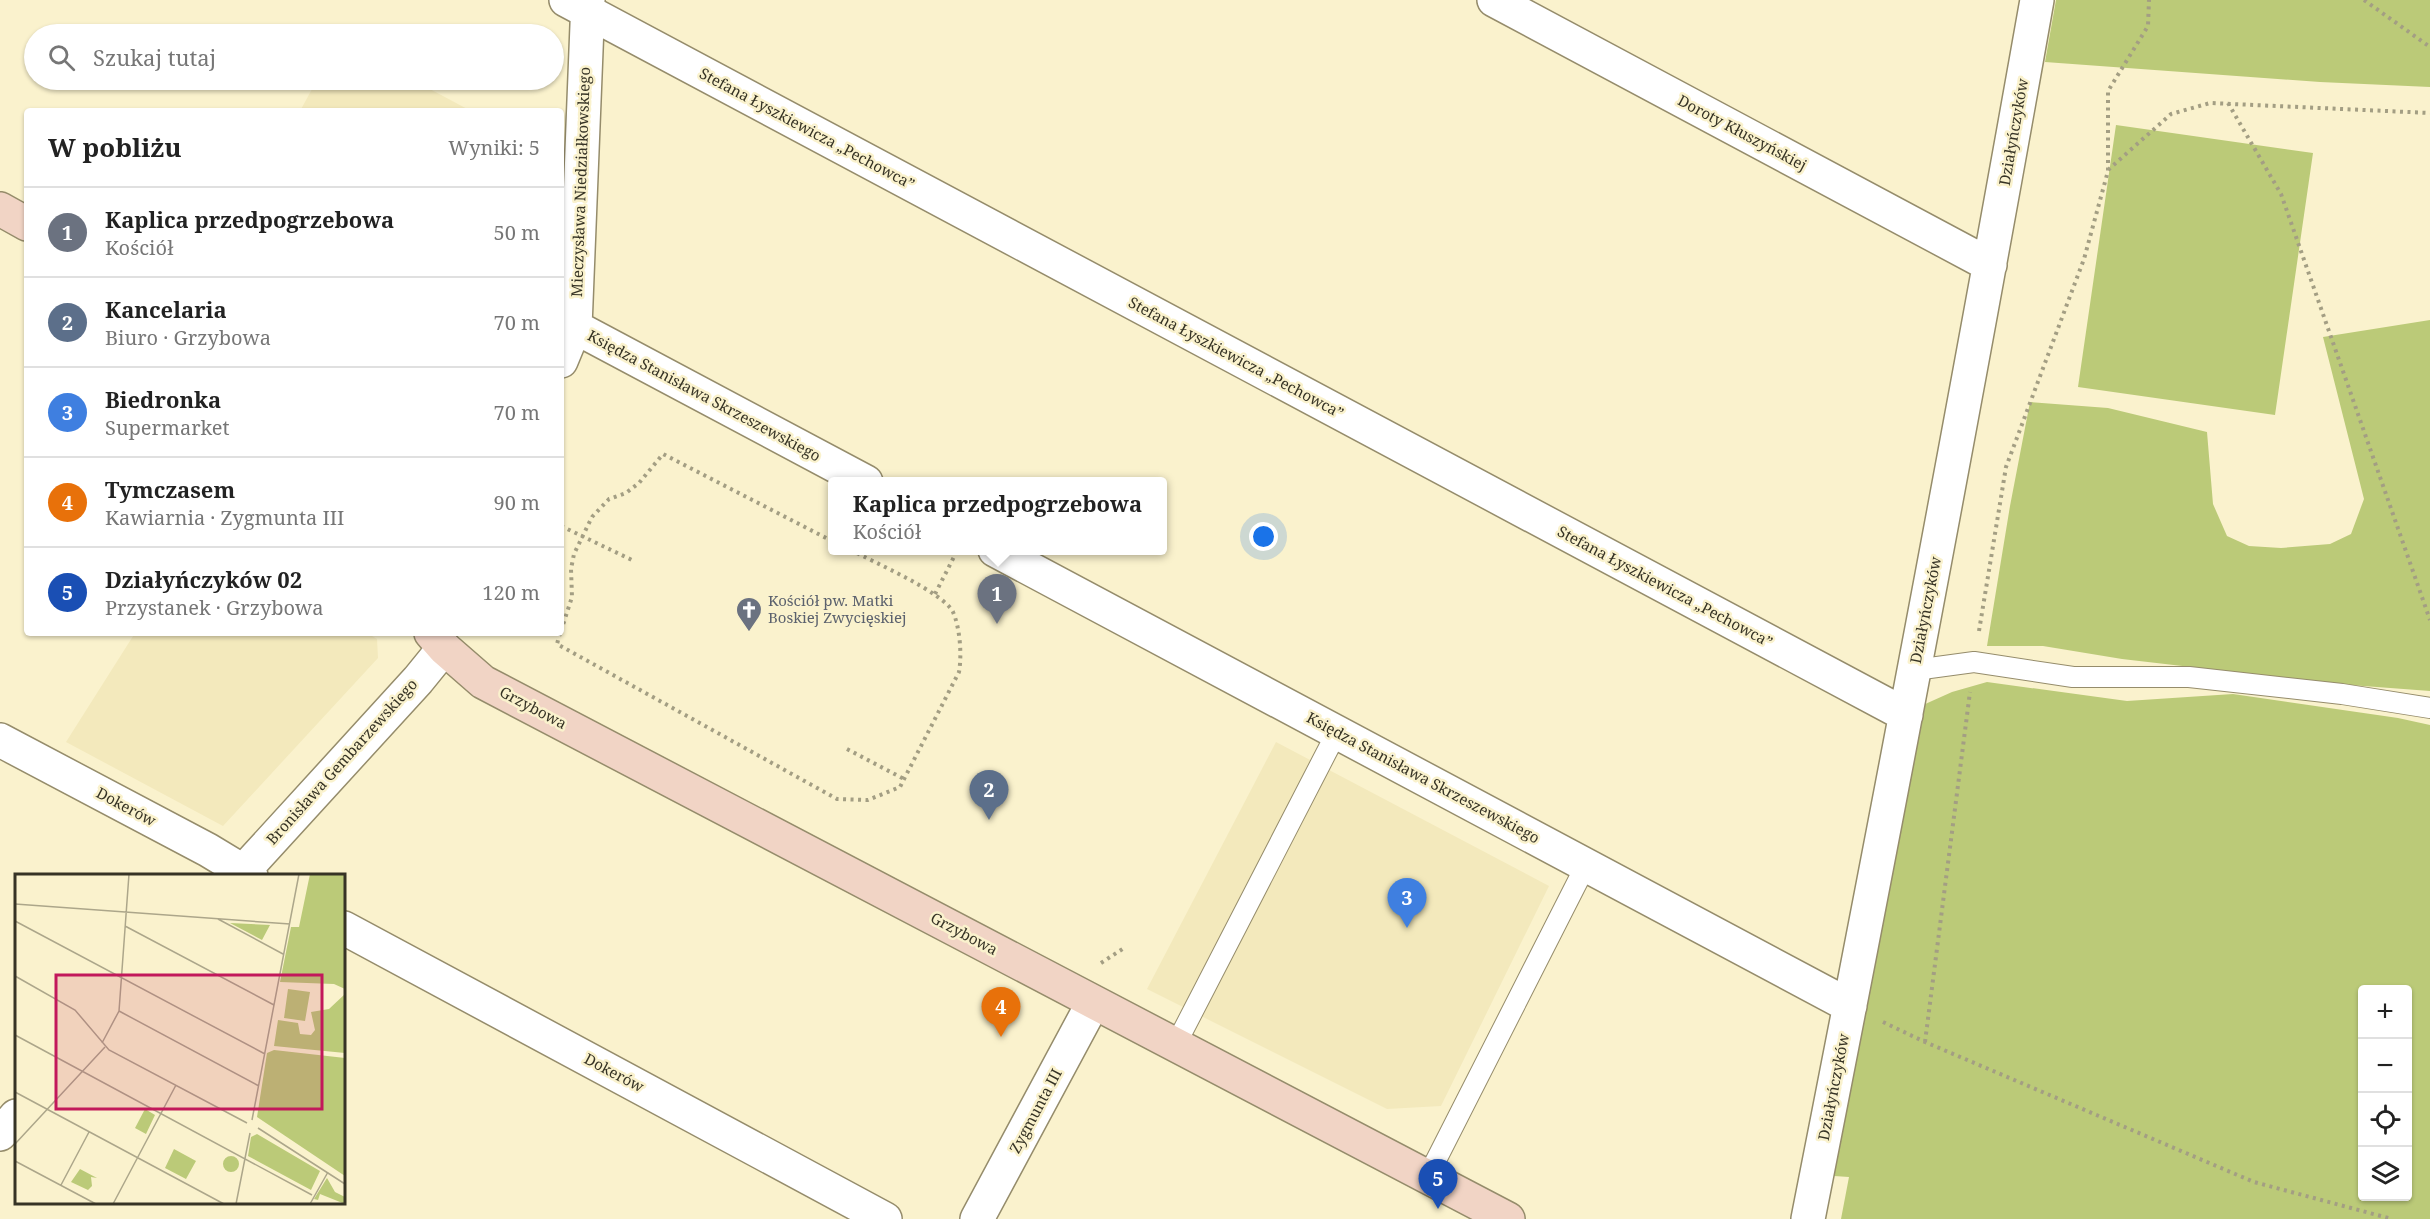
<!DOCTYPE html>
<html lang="pl">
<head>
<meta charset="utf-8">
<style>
  body { margin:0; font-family:"Noto Serif",serif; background:#f6f6f6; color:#222 }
  .controls { position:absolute; right:18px; bottom:18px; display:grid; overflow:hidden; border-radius:6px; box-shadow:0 2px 4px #0004 }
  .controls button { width:54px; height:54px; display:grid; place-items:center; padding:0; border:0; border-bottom:2px solid #e0e0e0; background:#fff; color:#222; font:30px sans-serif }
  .you { position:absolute; left:1264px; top:537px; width:21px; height:21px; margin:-15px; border:4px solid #fff; border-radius:50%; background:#1a73e8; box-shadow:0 0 0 9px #1a73e833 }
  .badge { display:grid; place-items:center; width:39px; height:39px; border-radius:50%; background:#ea580c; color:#fff; font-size:20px; font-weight:700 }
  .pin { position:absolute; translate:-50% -50px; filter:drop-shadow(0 2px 3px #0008) }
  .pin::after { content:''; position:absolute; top:32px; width:21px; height:18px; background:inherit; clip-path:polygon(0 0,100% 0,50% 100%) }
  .popup { position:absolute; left:828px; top:477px; width:339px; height:78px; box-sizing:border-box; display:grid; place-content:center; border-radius:6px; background:#fff; filter:drop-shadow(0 2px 4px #0005); font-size:20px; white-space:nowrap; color:#767676 }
  .popup b { font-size:22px; color:#222 }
  .popup::after { content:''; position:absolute; left:50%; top:100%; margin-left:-12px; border:12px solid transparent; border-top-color:#fff }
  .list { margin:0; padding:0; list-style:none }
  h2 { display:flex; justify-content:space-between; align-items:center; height:78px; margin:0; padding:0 24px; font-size:26px }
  h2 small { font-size:20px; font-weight:400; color:#767676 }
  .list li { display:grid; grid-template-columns:39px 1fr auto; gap:18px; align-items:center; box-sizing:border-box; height:90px; padding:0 24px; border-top:2px solid #e0e0e0 }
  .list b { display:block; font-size:22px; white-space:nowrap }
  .list p { margin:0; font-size:20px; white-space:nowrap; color:#767676 }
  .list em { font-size:20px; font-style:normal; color:#767676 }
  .icon { flex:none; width:33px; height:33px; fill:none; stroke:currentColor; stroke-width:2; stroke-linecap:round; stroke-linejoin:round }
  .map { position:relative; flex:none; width:2430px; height:1219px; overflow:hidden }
  .search { position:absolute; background:#fff; box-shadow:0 2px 4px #0004; left:24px; top:24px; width:540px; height:66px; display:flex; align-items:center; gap:15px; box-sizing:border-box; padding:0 21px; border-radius:33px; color:#767676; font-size:22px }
  .panel { position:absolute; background:#fff; box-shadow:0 2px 4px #0004; left:24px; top:108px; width:540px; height:528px; border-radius:6px }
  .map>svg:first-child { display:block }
</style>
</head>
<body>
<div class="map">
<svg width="2430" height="1219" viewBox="0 0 2430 1219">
  <rect width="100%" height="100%" fill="#faf2cd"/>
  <path fill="#f3e9bc" d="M317,80H413L471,111H300Z
    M135,633H367L377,639L378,658L223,826L66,742Z
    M1276,742L1549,886L1441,1106L1387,1109L1147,989Z"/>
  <path fill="#bbca78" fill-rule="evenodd" d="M2056,0H2430V87L2320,82L2045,62Z
    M2116,125L2313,153L2275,415L2078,387Z
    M2430,320V691L2337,684L2122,659L2043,646H1987L2010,506L2030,402L2108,408L2207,432L2213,504L2227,536L2249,546L2281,548L2330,544L2351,534L2364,499L2323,337Z
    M1987,682L2127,701L2233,694L2398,718L2430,725V1219H1841L1849,1177L1834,1176L1839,1137L1923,705L1952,692ZM2362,990H2408V1196H2362Z"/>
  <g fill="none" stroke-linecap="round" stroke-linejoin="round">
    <defs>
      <path id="lane" d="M1915,670L1974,662L2073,677H2189L2342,694L2430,708
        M1175,1046L1337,732
        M1428,1176L1586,865"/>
      <path id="street" d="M566,0L1906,715
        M1494,0L1990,265
        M575,327L866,482
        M561,361L575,327L588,0
        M995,550L1850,1006
        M0,740L208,850L251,876
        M239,876L418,680L444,648
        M344,928L885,1219
        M0,1134L16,1116
        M977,1219L1093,1003
        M1808,1219C1888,813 1965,407 2037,0"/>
      <path id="secondary" d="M0,209L27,224
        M431,633L444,648L483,682L1508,1219"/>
    </defs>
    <use href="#lane" stroke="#958c6b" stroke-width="22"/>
    <use href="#street" stroke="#958c6b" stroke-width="36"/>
    <use href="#secondary" stroke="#958c6b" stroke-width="36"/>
    <path stroke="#a39e83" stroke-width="4" stroke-dasharray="3 4.5" stroke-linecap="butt" d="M2364,0L2430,47
      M2228,103L2281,194L2430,620
      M2108,170L2171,114L2210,103L2430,113
      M561,526L632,560
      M935,594L957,551
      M561,631L572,597L571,569L574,554L592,517L609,499L626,493L639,483L663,454L832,541
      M1979,631L2006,467L2084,259L2108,171V91L2148,26L2149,0
      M560,633L557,644L837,799L868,800L900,787L959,672C962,655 960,628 953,612C943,592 873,562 851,550
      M847,749L904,779
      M1101,963L1124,948
      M1883,1022L1925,1042L2254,1182L2392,1219
      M1925,1042L1970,692"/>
    <use href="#lane" stroke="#fff" stroke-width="20"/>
    <use href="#street" stroke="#fff" stroke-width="33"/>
    <use href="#secondary" stroke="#f1d4c5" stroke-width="33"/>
  </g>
  <defs>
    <symbol id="church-pin" viewBox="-11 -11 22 30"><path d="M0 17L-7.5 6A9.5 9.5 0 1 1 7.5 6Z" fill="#6b7280" stroke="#faf2cd"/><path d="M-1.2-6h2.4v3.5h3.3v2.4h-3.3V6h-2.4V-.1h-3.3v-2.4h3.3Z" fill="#fff"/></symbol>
  </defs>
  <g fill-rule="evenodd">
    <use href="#church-pin" x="734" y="595" width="30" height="40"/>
  </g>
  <g text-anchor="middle" stroke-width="5" stroke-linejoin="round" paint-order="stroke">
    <g font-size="15" fill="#363325" stroke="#faf2cd">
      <text transform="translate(807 129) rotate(28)" y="5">Stefana Łyszkiewicza „Pechowca”</text>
      <text transform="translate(2014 132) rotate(-80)" y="5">Działyńczyków</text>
      <text transform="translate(1742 133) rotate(28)" y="5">Doroty Kłuszyńskiej</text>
      <text transform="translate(581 182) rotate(-88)" y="5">Mieczysława Niedziałkowskiego</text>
      <text transform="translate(1236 358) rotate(28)" y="5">Stefana Łyszkiewicza „Pechowca”</text>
      <text transform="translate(704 396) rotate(28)" y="5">Księdza Stanisława Skrzeszewskiego</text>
      <text transform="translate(1665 587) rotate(28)" y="5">Stefana Łyszkiewicza „Pechowca”</text>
      <text transform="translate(1926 610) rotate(-79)" y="5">Działyńczyków</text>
      <text transform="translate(533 708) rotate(28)" y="5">Grzybowa</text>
      <text transform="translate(342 762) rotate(-48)" y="5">Bronisława Gembarzewskiego</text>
      <text transform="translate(1423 778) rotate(28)" y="5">Księdza Stanisława Skrzeszewskiego</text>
      <text transform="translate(126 807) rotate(28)" y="5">Dokerów</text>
      <text transform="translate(964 934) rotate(28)" y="5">Grzybowa</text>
      <text transform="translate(614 1073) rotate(28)" y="5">Dokerów</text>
      <text transform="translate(1834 1087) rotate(-79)" y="5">Działyńczyków</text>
      <text transform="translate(1036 1111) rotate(-62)" y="5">Zygmunta III</text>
    </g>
    <g font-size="15" fill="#5b616d" stroke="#faf2cd" text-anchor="start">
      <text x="768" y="606">Kościół pw. Matki<tspan x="768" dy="17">Boskiej Zwycięskiej</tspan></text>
    </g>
  </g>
  <g transform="translate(15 874)">
    <rect width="330" height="330" fill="#faf2cd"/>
    <path d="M295,0H330V115L319,110L265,108L276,53H284ZM215,49L255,51L247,66ZM273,115L295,118L290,147L269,144ZM330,120V179L259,172L263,146L283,149L285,160L296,161L300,156L296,138L314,135ZM259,176L330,184V302L242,243L252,179ZM130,235L140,241L131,260L120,254ZM242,260L305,297L296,316L233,282L236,263ZM159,275L181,287L171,305L150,294ZM208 290a8 8 0 1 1 16 0a8 8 0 1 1-16 0ZM65,295L82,304L76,303L77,312L73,316L56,308ZM312,304L320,318L330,323V330L305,320L303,326L299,325Z" fill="#bbca78"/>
    <path fill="none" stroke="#aca68a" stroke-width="1.5" d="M0,30L275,50M203,45L268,80M0,47L250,180M110,52L259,131M0,102L60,136L94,176L232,249M104,137L244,212M0,161L297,321M87,169L104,137L114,0M0,218L209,330M237,246L284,0M243,254L330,310M0,270L90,173M0,287L81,330M46,311L74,258M98,330L161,211M221,330L235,259M295,330L313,298"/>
    <path fill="#c2185b" fill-opacity="0.15" stroke="#c2185b" stroke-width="3" d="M41,101H307V235H41Z"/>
    <rect width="330" height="330" fill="none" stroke="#363325" stroke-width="3"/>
  </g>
</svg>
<div class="controls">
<button>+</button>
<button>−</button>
<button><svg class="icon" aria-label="locate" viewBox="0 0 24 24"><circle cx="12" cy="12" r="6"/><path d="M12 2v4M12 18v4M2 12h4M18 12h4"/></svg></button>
<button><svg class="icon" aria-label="layers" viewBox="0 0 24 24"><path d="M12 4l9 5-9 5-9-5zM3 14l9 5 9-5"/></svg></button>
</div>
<div class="you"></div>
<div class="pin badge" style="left:997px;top:624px;background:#6b7280">1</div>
<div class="popup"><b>Kaplica przedpogrzebowa</b>Kościół</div>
<div class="pin badge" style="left:989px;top:820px;background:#5c6f8a">2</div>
<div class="pin badge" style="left:1407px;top:928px;background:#3f7fe0">3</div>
<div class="pin badge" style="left:1001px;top:1037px;background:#e8710a">4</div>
<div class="pin badge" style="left:1438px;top:1209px;background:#1a4fb4">5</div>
<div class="search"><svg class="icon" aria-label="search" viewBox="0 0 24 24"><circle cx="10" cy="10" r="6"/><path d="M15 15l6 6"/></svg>Szukaj tutaj</div>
<section class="panel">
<h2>W pobliżu<small>Wyniki: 5</small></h2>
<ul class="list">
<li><span class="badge" style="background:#6b7280">1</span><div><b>Kaplica przedpogrzebowa</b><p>Kościół</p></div><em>50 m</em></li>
<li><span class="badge" style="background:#5c6f8a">2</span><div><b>Kancelaria</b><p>Biuro · Grzybowa</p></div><em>70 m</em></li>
<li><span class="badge" style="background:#3f7fe0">3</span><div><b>Biedronka</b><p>Supermarket</p></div><em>70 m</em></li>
<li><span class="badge" style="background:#e8710a">4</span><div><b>Tymczasem</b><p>Kawiarnia · Zygmunta III</p></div><em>90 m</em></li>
<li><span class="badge" style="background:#1a4fb4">5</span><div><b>Działyńczyków 02</b><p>Przystanek · Grzybowa</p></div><em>120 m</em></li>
</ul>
</section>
</div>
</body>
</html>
